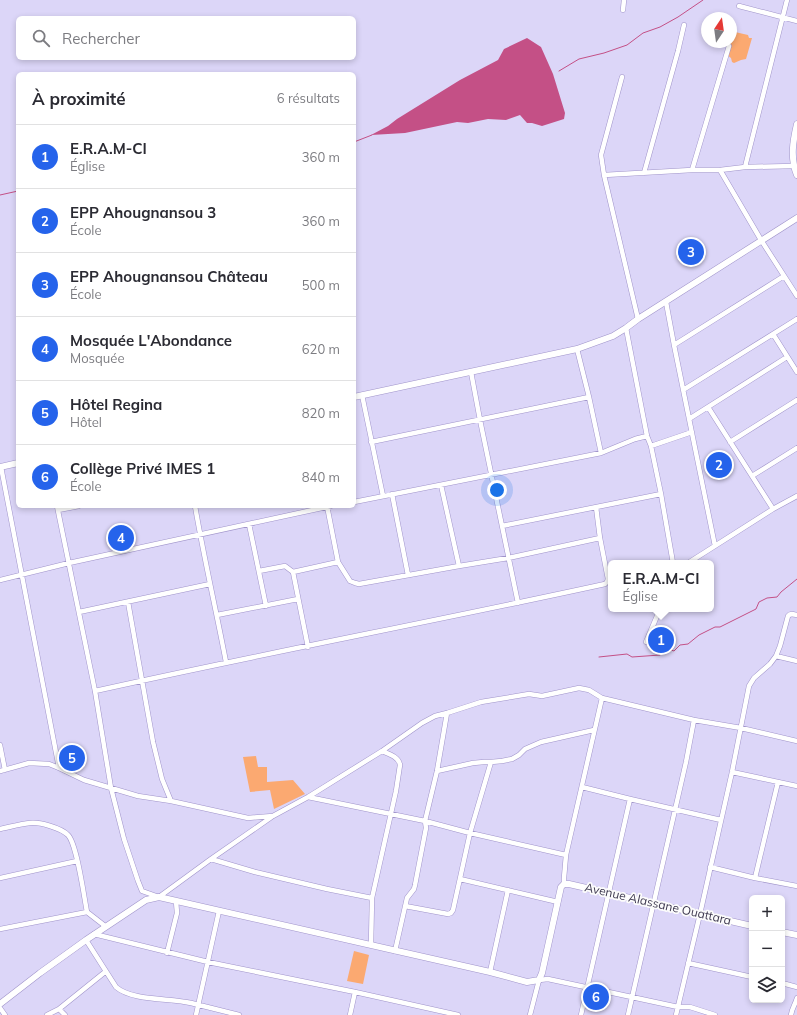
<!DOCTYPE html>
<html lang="fr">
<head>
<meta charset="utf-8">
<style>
  body { margin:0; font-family:Mulish,sans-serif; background:#f2f2f3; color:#2b2b33 }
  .controls { position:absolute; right:12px; bottom:12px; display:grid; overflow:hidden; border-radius:6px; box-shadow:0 2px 6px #0003 }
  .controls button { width:36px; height:36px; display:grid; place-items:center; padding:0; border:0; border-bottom:1px solid #e1e1e2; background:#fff; color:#2b2b33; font:20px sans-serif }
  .compass { position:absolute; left:701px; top:12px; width:36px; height:36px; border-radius:50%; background:#fff; box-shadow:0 2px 6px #0003; rotate:13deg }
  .you { position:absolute; left:497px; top:490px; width:14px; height:14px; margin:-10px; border:3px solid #fff; border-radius:50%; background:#1a73e8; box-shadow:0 0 0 6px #1a73e833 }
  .badge { display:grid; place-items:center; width:26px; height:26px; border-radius:50%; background:#2563eb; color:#fff; font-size:13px; font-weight:700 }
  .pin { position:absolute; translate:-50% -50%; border:2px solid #fff; box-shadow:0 1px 4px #0006 }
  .popup { position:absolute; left:608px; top:560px; width:106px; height:52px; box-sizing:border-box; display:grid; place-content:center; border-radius:6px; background:#fff; filter:drop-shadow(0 1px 3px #0005); font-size:13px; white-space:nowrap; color:#7c7c81 }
  .popup b { font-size:15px; color:#2b2b33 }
  .popup::after { content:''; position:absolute; left:50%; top:100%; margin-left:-8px; border:8px solid transparent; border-top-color:#fff }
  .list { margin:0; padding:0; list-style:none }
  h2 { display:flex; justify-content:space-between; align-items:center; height:52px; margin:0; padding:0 16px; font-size:17px }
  h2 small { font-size:13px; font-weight:400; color:#7c7c81 }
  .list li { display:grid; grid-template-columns:26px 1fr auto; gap:12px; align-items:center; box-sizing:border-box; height:64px; padding:0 16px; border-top:1px solid #e1e1e2 }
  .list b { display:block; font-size:15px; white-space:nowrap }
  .list p { margin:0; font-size:13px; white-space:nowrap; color:#7c7c81 }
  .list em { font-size:13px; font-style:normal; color:#7c7c81 }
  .icon { flex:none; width:22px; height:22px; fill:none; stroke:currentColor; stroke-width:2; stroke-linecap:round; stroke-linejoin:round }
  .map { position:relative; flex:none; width:797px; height:1015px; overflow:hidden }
  .search { position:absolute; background:#fff; box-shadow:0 2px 6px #0003; left:16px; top:16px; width:340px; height:44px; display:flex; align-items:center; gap:10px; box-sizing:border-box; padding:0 14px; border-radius:6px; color:#7c7c81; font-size:15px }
  .panel { position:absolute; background:#fff; box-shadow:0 2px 6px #0003; left:16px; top:72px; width:340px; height:436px; border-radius:6px }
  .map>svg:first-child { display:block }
</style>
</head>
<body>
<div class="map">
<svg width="797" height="1015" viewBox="0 0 797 1015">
  <rect width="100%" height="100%" fill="#dcd6f8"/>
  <path fill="#fba971" d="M735,32L748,35L749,38H752L746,59L741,60L734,63L732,62L731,58L727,55L730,42H731L732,34Z
    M256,756L258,767H267V782L293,780L305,794L274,809L270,790L250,792L243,757Z
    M354,951L369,955L363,984L347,981Z"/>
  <path fill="#c45086" d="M527,38L541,47L553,74L565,113L564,119L542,126L532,123H527L520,115L506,120L488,119L468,123L457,122L405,133L371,135L388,126L397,119L460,80L498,60L504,49Z"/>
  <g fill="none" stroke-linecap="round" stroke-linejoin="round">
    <path stroke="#c45086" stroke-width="1" d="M559,71L579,59L604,53L627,45L643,33L660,27L678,17L703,0
      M354,142L372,135
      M0,195L18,191
      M599,657L627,654L632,657L660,655L668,649L674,651L680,645L688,644L699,635L715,627H720L756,609L759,602L767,598L777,597L781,592L797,579"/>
    <defs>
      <path id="street" d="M739,6L797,21
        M623,10L624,0
        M622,77L601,155L604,175L638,319
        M745,167L787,0
        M692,170L729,46
        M720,170L761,240L797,296
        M644,173L678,51L684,25
        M604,175L692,170H720L745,167L794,166
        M666,302L674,345L715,546
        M626,328L647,436L651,446L661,494L673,563
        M773,334L797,372
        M674,345L784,276
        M577,349L589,397L601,453
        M471,372L480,420L518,603
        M683,390L797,319
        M362,395L383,496
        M708,407L773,509
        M689,419L787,357
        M371,442L589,397
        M730,442L797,400
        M651,446L692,432
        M1,467L59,768
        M752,476L797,448
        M441,485L459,566
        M392,494L408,575
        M354,502L601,453L635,439L647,436
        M57,506L95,691L111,788L124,839L138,881L142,891L159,897L211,859L273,816L308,797L382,751L422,723L435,716L447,713L481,702L529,694L542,696L579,688L589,690L602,698L694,720L741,728L797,741
        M195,506C204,558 216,610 226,662
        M327,506L338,562L350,581L355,583L359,584L459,566L508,558L600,538
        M58,510L79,506
        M249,524L266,606
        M502,526L661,494
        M688,563L773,509L797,496
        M259,571L285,566L293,572L338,562
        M293,572L308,647
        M0,580L69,563L331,506
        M128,602L153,742L162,779L171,801
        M79,612L210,584
        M217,615L298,599
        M646,642L660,609
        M776,656L797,661
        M95,691C265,653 436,621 605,584L607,582L608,579L600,538L596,507
        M0,745L5,770
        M0,771L29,763L49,764L59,768L84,780L138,796L171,801L248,818L273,816
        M437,771L473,763L484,762H491L502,761L512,759L519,755L525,749L541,742L594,730
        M732,772L797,786
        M582,787L630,799L721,820
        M308,797L425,821L470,833L566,855
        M0,829C10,827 20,824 30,823C40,822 61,828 68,835C77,844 84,897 87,912L105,926
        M211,859L255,872L327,889L372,898
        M710,867L755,878L797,886
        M0,878L77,861
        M755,878L778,782
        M460,879L558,902
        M564,884V878L566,855L602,698
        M405,906L448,914L451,913L453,910L470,833L491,762
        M0,929L87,912
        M94,934L208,962L355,992L458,1015
        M86,940L116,987C132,1001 170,998 191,1003C207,1007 223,1011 239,1015
        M371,945L372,898L396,791L400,765C399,757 389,754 382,751
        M395,951L407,898L414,889L415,885L426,828L425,821L437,771L447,713
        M167,953L177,913L176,901
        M688,963L752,977
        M490,972L508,890
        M782,983L797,987
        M0,1008L5,1015
        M59,1009L65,1015
        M47,1015L59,1009L105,972
        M196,1015L219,911
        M350,1015L355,992
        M530,1015L539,980L548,979L678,1007H690L715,1015
        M581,1015L630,799
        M628,1015L686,762L694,720
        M676,1015L700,914L732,772L749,686L754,678L770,664L776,656L780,646L788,616C790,613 793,614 797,615
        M791,1015C792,1008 795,1005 797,998"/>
      <path id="secondary" d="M797,124C793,141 790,158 797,175
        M354,397L577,349L613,336L626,328L638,319L797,218
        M0,467L18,463
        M782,932L797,935
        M0,1004L40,973L86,940L146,900L159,897L490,972L527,982L539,980L542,973L561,887L564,884H569L752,926"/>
    </defs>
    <use href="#street" stroke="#a094ca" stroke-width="5.5"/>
    <use href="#secondary" stroke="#a094ca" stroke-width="7"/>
    <use href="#street" stroke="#fff" stroke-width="4.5"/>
    <use href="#secondary" stroke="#fff" stroke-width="6"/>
  </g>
  <g text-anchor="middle" stroke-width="3.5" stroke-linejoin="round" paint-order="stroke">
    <g font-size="12" fill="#3d384f" stroke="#fcfcfc">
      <text transform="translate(658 904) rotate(13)" y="4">Avenue Alassane Ouattara</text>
    </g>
  </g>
</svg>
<div class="controls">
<button>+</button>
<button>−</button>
<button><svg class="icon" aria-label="layers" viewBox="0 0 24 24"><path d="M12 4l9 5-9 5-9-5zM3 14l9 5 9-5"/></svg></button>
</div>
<svg class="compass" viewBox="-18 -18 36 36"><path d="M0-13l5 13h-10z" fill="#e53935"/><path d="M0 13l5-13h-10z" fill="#7c7c81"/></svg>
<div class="you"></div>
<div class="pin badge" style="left:661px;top:640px">1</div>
<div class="popup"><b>E.R.A.M-CI</b>Église</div>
<div class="pin badge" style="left:719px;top:465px">2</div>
<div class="pin badge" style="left:691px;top:252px">3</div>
<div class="pin badge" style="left:121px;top:538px">4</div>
<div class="pin badge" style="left:72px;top:758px">5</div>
<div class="pin badge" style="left:596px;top:997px">6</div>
<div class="search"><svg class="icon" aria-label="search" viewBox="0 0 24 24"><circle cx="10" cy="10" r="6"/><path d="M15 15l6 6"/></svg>Rechercher</div>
<section class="panel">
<h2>À proximité<small>6 résultats</small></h2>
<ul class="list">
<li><span class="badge">1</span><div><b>E.R.A.M-CI</b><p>Église</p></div><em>360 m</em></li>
<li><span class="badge">2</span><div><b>EPP Ahougnansou 3</b><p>École</p></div><em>360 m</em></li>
<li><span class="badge">3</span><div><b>EPP Ahougnansou Château</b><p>École</p></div><em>500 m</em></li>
<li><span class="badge">4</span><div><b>Mosquée L'Abondance</b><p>Mosquée</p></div><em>620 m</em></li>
<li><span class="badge">5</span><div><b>Hôtel Regina</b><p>Hôtel</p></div><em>820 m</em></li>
<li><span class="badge">6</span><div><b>Collège Privé IMES 1</b><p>École</p></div><em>840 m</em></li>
</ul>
</section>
</div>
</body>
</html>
